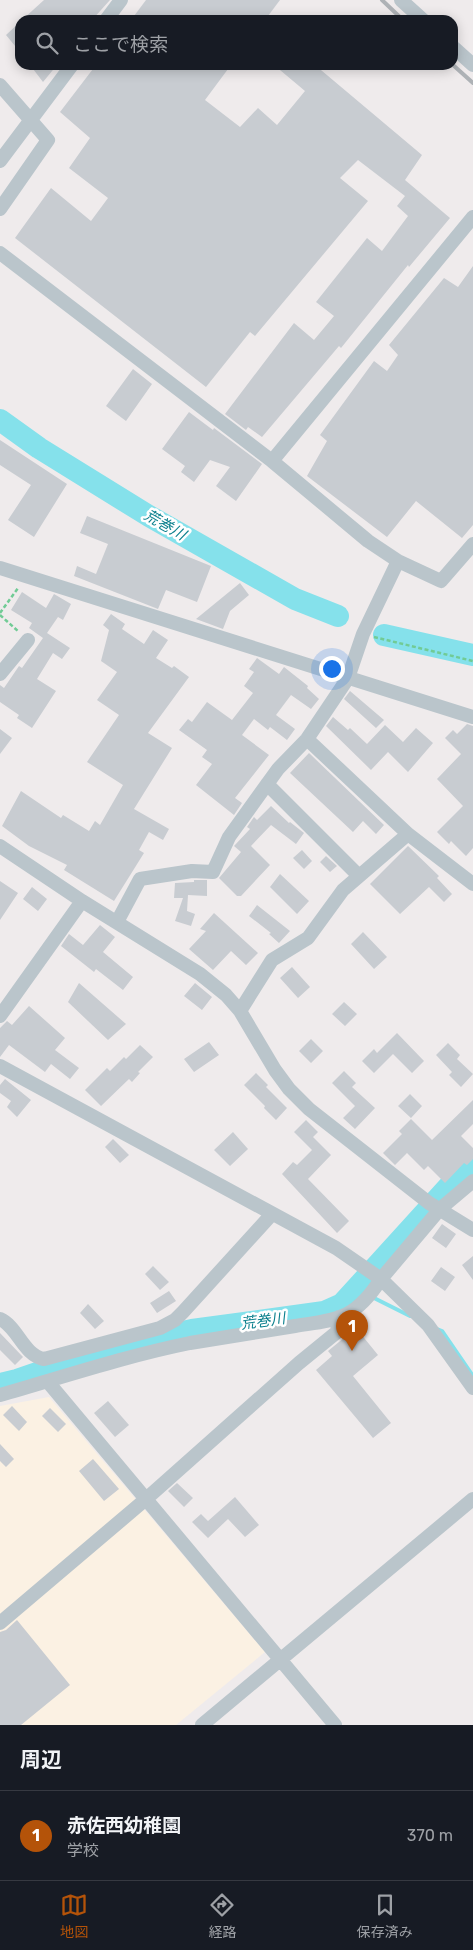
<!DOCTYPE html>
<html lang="ja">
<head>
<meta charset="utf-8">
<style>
  body { margin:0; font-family:Rubik,"Noto Sans JP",sans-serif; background:#20242c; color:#f1f3f6 }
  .you { position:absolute; left:331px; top:668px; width:18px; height:18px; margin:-12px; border:4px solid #fff; border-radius:50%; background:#1a73e8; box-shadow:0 0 0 8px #1a73e833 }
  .badge { display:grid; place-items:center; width:32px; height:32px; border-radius:50%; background:#b45309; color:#fff; font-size:16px; font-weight:700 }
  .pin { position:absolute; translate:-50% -41px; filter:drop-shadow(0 1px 2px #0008) }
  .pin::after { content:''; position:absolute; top:26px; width:18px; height:15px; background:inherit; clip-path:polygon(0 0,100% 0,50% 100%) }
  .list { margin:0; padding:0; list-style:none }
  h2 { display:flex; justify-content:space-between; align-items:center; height:65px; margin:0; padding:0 20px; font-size:21px }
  h2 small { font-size:16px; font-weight:400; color:#9ea1a6 }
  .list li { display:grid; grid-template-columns:32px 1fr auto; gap:15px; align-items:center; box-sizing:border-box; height:90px; padding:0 20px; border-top:1px solid #363941 }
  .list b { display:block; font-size:19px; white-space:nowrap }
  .list p { margin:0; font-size:16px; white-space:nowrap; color:#9ea1a6 }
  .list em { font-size:16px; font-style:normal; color:#9ea1a6 }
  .icon { flex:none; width:28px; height:28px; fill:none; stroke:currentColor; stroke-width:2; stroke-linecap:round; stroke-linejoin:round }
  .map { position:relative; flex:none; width:473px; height:1725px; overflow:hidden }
  .search { position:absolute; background:#171b24; box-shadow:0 2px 12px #0003; left:15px; right:15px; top:15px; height:55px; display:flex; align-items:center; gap:12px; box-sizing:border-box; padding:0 18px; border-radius:15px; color:#9ea1a6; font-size:19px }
  .sheet { height:155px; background:#171b24 }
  nav { display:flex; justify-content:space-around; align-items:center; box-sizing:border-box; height:70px; border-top:1px solid #363941; background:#171b24; font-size:14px; color:#9ea1a6 }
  nav a { display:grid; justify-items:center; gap:2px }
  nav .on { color:#b45309 }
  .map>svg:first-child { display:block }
</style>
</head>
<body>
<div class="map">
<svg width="473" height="1725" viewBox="0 0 473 1725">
  <rect width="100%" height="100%" fill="#efebec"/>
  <path fill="#fbf1e3" d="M49,1397L265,1652L176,1725H0V1406Z"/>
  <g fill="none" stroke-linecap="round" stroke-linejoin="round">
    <path stroke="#85e1eb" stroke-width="4" d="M356,1290L365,1294
      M372,1297L410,1316
      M437,1329L442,1331L473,1376"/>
    <path stroke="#85e1eb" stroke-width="22" d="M0,420L39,448L149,516L295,599L338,616
      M384,635L473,655
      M0,1384L17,1380L110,1348L192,1330L324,1312L342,1304L452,1183L473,1168"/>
  </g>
  <path fill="#c8ccd1" d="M44,0H110L92,20H22Z
    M146,0H280L265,20H131Z
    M20,22V52L6,35Z
    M30,65H57L43,82Z
    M96,65H231L205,100L240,127L258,108L277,125L305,91L274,65H315L422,155L405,180L450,218L409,267L408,265L341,348L339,346L262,437L248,427L246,430L225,414L294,323L314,340L334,316L316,302L367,238L382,251L408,216L397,206L405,196L358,160L340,178L368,201L255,336L250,332L206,387L15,238L51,188L91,221L108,198L69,168L90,138L60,112Z
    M473,266V525L462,538L416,501L387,537L307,476L327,441L320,435L374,361L387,371L398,355L389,345L444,278L458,287Z
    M133,369L152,384L126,421L106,406Z
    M189,412L213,430L214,428L262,464L236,501L216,486L230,467L210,460L194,482L181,472L185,466L162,449Z
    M0,440L67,484L34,537L8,520L31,485L0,465Z
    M87,516L211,566L197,602L166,590L158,609L74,576L77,566L96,574L108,544L80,533Z
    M240,583L249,595L230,611L223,629L196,619Z
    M22,592L46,608L54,594L71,604L63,620L58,617L47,633L70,648L62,659L53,653L37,679L56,691L32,728L17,718L19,715L0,702V685L4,688L19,666L22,668L43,638L29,628L32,623L11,610Z
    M111,614L125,624L122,629L144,644L153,630L168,640L156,658L172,668L174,666L189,677L148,733L172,748L134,809L169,829L163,840L149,832L139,850L144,853L114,901L64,870L67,865L29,846L2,826L21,791L61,818L63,815L89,831L95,821L100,825L123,785L87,762L119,715L97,700L117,672L101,661L109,630L103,625Z
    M257,658L279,674L284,667L308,686L307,688L319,699L311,709L291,695L276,715L295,729L287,740L270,727L268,730L254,719L242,735L269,755L235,798L242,803L234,815L196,785L212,764L202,757L207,750L179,730L188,719L192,722L207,702L232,720L253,693L244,686L254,672L249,669Z
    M350,691L384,720L376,728L344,699Z
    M333,717L348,730L350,728L367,744L385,725L403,742L416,728L433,743L408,772L388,752L371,770L326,726Z
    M467,724L473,726V848L466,856L451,841L449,844L437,832L463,806L437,779L461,754L445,738L453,730L457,734Z
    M0,729L12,738L0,754Z
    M309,753L384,825L376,834L363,821L353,832L290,773Z
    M271,806L289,823L290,822L304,833L296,844L271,825L251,846L270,865L241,896H237L219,878L241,852L234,846L250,829L247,827L254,817L257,820Z
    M408,846L439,876L437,878L452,894L444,902L429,887L400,914L370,884Z
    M302,850L312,861L304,869L293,858Z
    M326,856L337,866L330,872L320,862Z
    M280,874L309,901L297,914L270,887Z
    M194,880H207V896L188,895L187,911L195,914L191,926L175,921L183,898H174L175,883L194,882Z
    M0,881L18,893L0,920Z
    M32,887L47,899L38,911L23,899Z
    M257,905L290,931L279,943L269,934L271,933L249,916Z
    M214,913L258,953L246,965L231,951L213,970L189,949L206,931L200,929Z
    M100,925L115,937L103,952L133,977L123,990L96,969L94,972L61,946L69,934L83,945Z
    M363,932L387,957L374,969L351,944Z
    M292,967L310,987L298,998L280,978Z
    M79,983L126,1024L108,1040L68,1002Z
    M195,983L212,997L202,1010L184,996Z
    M344,1002L357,1014L345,1026L332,1014Z
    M29,1006L65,1038L55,1050L79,1068L70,1079L51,1064L45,1072L9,1045L0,1057V1028L7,1021L12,1025Z
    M397,1033L424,1061L412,1073L393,1054L374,1073L362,1061L374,1049L377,1053Z
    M311,1039L323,1051L311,1063L299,1051Z
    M209,1042L219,1055L194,1072L184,1059Z
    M448,1043L460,1055L457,1059L473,1074L461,1087L449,1075L452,1072L436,1055Z
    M140,1045L153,1057L138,1072L140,1073L132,1082L129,1079L101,1106L85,1090L107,1068L110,1071L124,1057L126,1059Z
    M344,1071L356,1083L352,1087L375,1108L355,1129L343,1118L355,1106L332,1083Z
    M256,1073L268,1085L266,1087L287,1108L276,1120L264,1108L265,1106L244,1085Z
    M5,1079L31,1100L17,1117L7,1107L11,1101L0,1093V1085Z
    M410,1094L422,1106L411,1118L398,1106Z
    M473,1100V1124L461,1136L473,1148V1159L467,1165L464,1163L445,1183L428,1166L424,1170L407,1153L395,1165L383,1153L402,1134L399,1131L411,1119L432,1140Z
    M306,1120L318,1132L313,1137L331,1155L308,1179L349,1221L337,1233L282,1174L293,1162L297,1165L312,1150L294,1132Z
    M233,1132L248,1149L230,1166L214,1150Z
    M113,1139L129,1155L120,1163L105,1147Z
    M442,1224L456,1234L446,1248L432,1238Z
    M473,1256V1280L462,1265Z
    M153,1266L169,1282L160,1290L145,1274Z
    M441,1267L455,1277L445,1291L431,1281Z
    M169,1291L176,1301L157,1313L150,1303Z
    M88,1304L104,1321L95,1329L80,1313Z
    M356,1328L378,1355L353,1376L391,1423L373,1438L316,1370L332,1356L328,1351Z
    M0,1333L23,1357L15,1365L0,1350Z
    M108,1401L129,1425L115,1437L94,1413Z
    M12,1406L27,1422L19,1431L3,1415Z
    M50,1408L66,1424L58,1432L42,1416Z
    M0,1444L14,1459L6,1467L0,1461Z
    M93,1459L119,1489L104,1501L79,1471Z
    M177,1483L193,1498L184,1507L168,1491Z
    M235,1497L259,1525L245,1537L228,1519L208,1538L192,1522L201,1514L208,1521Z
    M17,1620L70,1685L21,1725H0V1632L6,1630Z"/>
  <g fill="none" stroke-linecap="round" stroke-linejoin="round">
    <path stroke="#71cb95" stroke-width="2.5" stroke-dasharray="4 2.5" stroke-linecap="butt" d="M0,613L18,588
      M0,615L19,632
      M374,637L473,661"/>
    <path stroke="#bac5cb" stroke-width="14" d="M401,0L423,20
      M106,20L121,0
      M453,47L473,65
      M0,85L48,140L0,209
      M0,161L72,65
      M0,253L272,461L368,541L398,561L441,581L473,544
      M272,461L473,217
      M0,568L473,717
      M0,674L28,640
      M307,739L408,834
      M267,784L359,876
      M0,846L82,901L200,974L226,995L240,1011L275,1070L289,1089L309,1109L429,1203L473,1230
      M117,922L140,879L192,871L213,872L229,837L278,769L307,739L348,678L363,634L398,561
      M240,1011L272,960L308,938L343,890L408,834L473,884
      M0,1016L82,901
      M0,1066L336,1248L381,1279L428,1325L473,1388
      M0,1319C18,1327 23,1355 44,1359L160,1328L175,1320L183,1312L272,1214
      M48,1382L335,1725
      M0,1395C63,1377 126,1356 190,1343C225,1337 260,1332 295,1326C312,1323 331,1322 347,1314C362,1306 372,1293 381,1279L440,1209L473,1181
      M0,1623L146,1499L299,1363L337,1332L339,1317
      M202,1725L473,1499"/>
    <path stroke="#aeb2b6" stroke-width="4" d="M382,0L403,20
      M453,65L473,83"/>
  </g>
  <g text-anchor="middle" stroke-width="5" stroke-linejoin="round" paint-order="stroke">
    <g font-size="15" font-style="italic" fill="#0d818e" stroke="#fff">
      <text transform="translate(165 525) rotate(30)" y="5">荒巻川</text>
      <text transform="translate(263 1321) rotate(-8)" y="5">荒巻川</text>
    </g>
  </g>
</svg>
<div class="you"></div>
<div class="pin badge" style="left:352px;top:1351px">1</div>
<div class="search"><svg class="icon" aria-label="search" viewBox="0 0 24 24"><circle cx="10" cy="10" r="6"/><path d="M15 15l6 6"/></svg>ここで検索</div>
</div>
<section class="sheet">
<h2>周辺<small></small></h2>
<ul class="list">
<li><span class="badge">1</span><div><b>赤佐西幼稚園</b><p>学校</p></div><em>370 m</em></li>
</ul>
</section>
<nav>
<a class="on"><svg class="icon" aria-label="map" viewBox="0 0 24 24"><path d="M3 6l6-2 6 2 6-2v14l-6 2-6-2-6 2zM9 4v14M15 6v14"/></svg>地図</a>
<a><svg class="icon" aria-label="directions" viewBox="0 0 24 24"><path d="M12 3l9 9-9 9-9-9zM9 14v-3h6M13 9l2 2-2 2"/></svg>経路</a>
<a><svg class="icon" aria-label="saved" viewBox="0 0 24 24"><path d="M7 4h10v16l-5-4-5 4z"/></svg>保存済み</a>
</nav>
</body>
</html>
